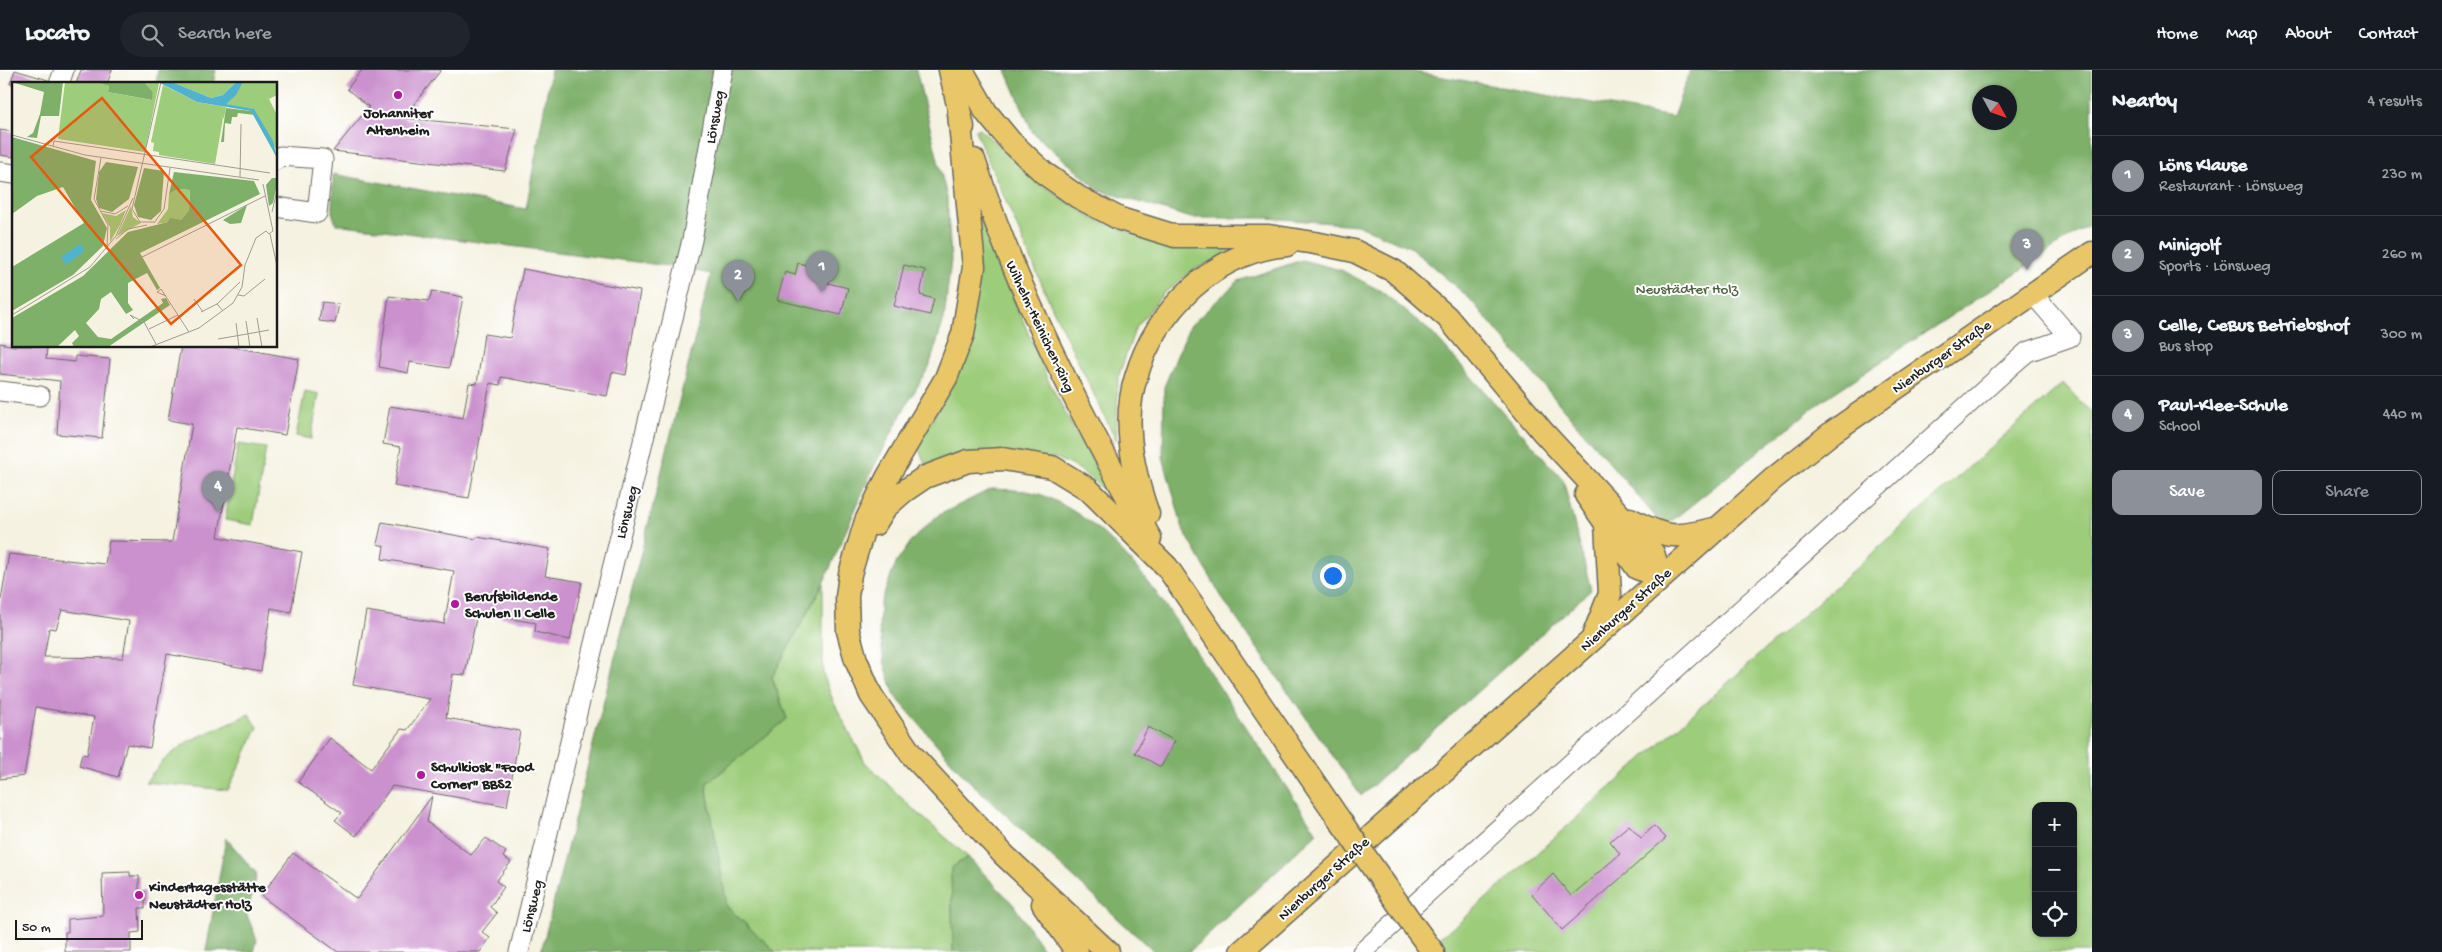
<!DOCTYPE html>
<html lang="en">
<head>
<meta charset="utf-8">
<style>
  body { margin:0; font-family:"Gochi Hand",sans-serif; background:#20242c; color:#f1f3f6 }
  .controls { position:absolute; right:15px; bottom:15px; display:grid; overflow:hidden; border-radius:10px; box-shadow:0 1px 4px #0004 }
  .controls button { width:45px; height:45px; display:grid; place-items:center; padding:0; border:0; border-bottom:1px solid #363941; background:#171b24; color:#f1f3f6; font:25px sans-serif }
  .compass { position:absolute; left:1972px; top:15px; width:45px; height:45px; border-radius:50%; background:#171b24; box-shadow:0 1px 4px #0004; rotate:130deg }
  .scale { position:absolute; left:15px; bottom:12px; width:128px; box-sizing:border-box; padding-left:5px; border:2px solid #1c1c1c; border-top:0; font-size:14px; line-height:18px; white-space:nowrap; color:#1c1c1c; -webkit-text-stroke:4px #fff; paint-order:stroke }
  .you { position:absolute; left:1332px; top:505px; width:18px; height:18px; margin:-12px; border:4px solid #fff; border-radius:50%; background:#1a73e8; box-shadow:0 0 0 8px #1a73e833 }
  .badge { display:grid; place-items:center; width:32px; height:32px; border-radius:50%; background:#8c9099; color:#fff; font-size:16px; font-weight:700 }
  .pin { position:absolute; translate:-50% -41px; filter:drop-shadow(0 1px 2px #0008) }
  .pin::after { content:''; position:absolute; top:26px; width:18px; height:15px; background:inherit; clip-path:polygon(0 0,100% 0,50% 100%) }
  .list { margin:0; padding:0; list-style:none }
  h2 { display:flex; justify-content:space-between; align-items:center; height:65px; margin:0; padding:0 20px; font-size:21px }
  h2 small { font-size:16px; font-weight:400; color:#9ea1a6 }
  .list li { display:grid; grid-template-columns:32px 1fr auto; gap:15px; align-items:center; box-sizing:border-box; height:80px; padding:0 20px; border-top:1px solid #363941 }
  .list b { display:block; font-size:19px; white-space:nowrap }
  .list p { margin:0; font-size:16px; white-space:nowrap; color:#9ea1a6 }
  .list em { font-size:16px; font-style:normal; color:#9ea1a6 }
  .actions { display:flex; gap:10px; padding:15px 20px }
  .actions a { flex:1; padding:11px 0; border:1px solid #8c9099; border-radius:10px; text-align:center; font-size:18px; color:#8c9099 }
  .actions .main { background:#8c9099; color:#fff }
  .icon { flex:none; width:28px; height:28px; fill:none; stroke:currentColor; stroke-width:2; stroke-linecap:round; stroke-linejoin:round }
  .map { position:relative; flex:none; width:2092px; height:882px; overflow:hidden }
  header { display:flex; align-items:center; gap:30px; box-sizing:border-box; height:70px; padding:0 25px; background:#171b24; border-bottom:1px solid #363941 }
  header strong { font-size:24px }
  nav { display:flex; gap:28px; margin-inline-start:auto; font-size:18px }
  .search { width:350px; height:45px; background:#20242c; display:flex; align-items:center; gap:12px; box-sizing:border-box; padding:0 18px; border-radius:28px; color:#9ea1a6; font-size:19px }
  main { display:flex }
  aside { flex:1; background:#171b24 }
  .map>svg:first-child { display:block }
</style>
</head>
<body>
<header>
<strong>Locato</strong>
<div class="search"><svg class="icon" aria-label="search" viewBox="0 0 24 24"><circle cx="10" cy="10" r="6"/><path d="M15 15l6 6"/></svg>Search here</div>
<nav><a>Home</a><a>Map</a><a>About</a><a>Contact</a></nav>
</header>
<main>
<div class="map">
<svg width="2092" height="882" viewBox="0 0 2092 882">
  <rect width="100%" height="100%" fill="#fff"/>
  <filter id="ink" filterUnits="userSpaceOnUse"><feTurbulence type="fractalNoise" baseFrequency=".02" numOctaves="2"/><feDisplacementMap in="SourceGraphic" scale="10" xChannelSelector="R" yChannelSelector="G"/><feConvolveMatrix kernelMatrix="1 2 1 2 8 2 1 2 1" color-interpolation-filters="sRGB"/></filter>
  <filter id="wash" filterUnits="userSpaceOnUse"><feTurbulence type="fractalNoise" baseFrequency=".0096" numOctaves="4" result="noise"/><feDisplacementMap in="SourceGraphic" scale="20" xChannelSelector="R" yChannelSelector="G"/><feGaussianBlur stdDeviation="1.12" result="paint"/><feColorMatrix in="noise" values="0 0 0 0 0 0 0 0 0 0 0 0 0 0 0 0 0 1.4 0 .05"/><feComposite in="paint" operator="in"/></filter>
  <g filter="url(#wash)">
    <rect width="100%" height="100%" fill="#f5f2e1"/>
    <path fill="#9dcc7a" stroke="#5c744b" fill-rule="evenodd" d="M979,58L1041,114L1094,149L1161,174L1248,176L1194,199L1163,224L1135,259L1118,308L1116,370L1050,233L975,60Z
      M979,145L1047,308L1078,367L1119,433L1079,399L1056,388L927,398L917,375L940,336Z
      M2063,313L2092,344V882H1440L1433,872L1460,852ZM2036,736H2073V863H2036Z
      M305,321L319,324L311,369L296,366Z
      M238,374L266,378L253,455L225,450Z
      M823,514V603L833,631L865,692L912,738L968,787L951,798L953,882H776L727,837L706,714L787,649L772,607Z
      M249,644L258,657L228,720L145,712L164,690L187,672Z"/>
    <path fill="#7eb06a" stroke="#4d6643" fill-rule="evenodd" d="M158,0H216L213,14H156Z
      M551,0H916L947,127L951,190L944,249L929,297L903,341L872,401L823,514L772,607L787,649L706,714L727,837L776,882H541L711,204L668,196L336,154L332,142L333,104L526,139Z
      M1006,0H1403L1673,47L1690,0H2092V153L1823,330L1664,457L1469,228L1410,177L1357,155L1268,148H1191L1099,120L1033,63ZM1980,22H2010V52H1980Z
      M1302,190L1341,200L1381,221L1431,262L1563,409L1591,520L1361,726L1224,531L1183,459L1163,387L1164,317L1189,257L1238,211Z
      M991,419C1009,420 1030,419 1047,427C1126,462 1170,543 1216,612C1250,662 1283,713 1317,763L1189,882H1154L965,707L895,626L884,592L879,559L880,534L896,493L913,469L937,446Z
      M226,768L257,804L247,845L257,870L254,882L206,881Z
      M968,787L1013,834L1045,882H953L951,798Z"/>
    <g id="blocks">
      <path fill="#cb90ce" fill-rule="evenodd" d="M15,0L48,10V14H10Z
        M81,0H112L107,14H76Z
        M362,0H441L403,48L517,59L505,101L333,81L369,37L347,19Z
        M0,60L14,62V87L0,85Z
        M798,193L831,201L828,213L848,218L841,245L777,230L785,202L795,205Z
        M904,195L925,200L920,225L934,229L930,245L894,236Z
        M523,199L640,221L626,305L612,302L607,326L501,307L500,315L490,313L469,428L394,416L401,377L383,374L390,336L463,348L469,313L477,314L484,264L510,268Z
        M432,221L463,227L449,298L410,292L408,303L379,297L389,226L429,231Z
        M322,232L339,234L335,253L319,251Z
        M0,273L14,276H47L46,289L75,292V286L110,289L102,368L57,364L60,311L0,304Z
        M181,276H228L299,289L285,365L237,357L218,467L302,482L291,542L271,538L261,601L167,584L150,678L127,674L118,707L79,696L82,684L87,685L94,647L36,637L24,706L0,709V535L9,484L105,494L109,471L172,472L192,354L168,350ZM62,540L129,551L123,588L44,587L49,558L56,559Z
        M382,452L476,469L477,467L550,479L545,506L582,512L570,570L535,562L536,553L477,543L465,605L453,604L446,648L520,661L507,736L392,716L356,766L335,750L342,743L298,712L330,668L371,699L401,659L407,660L414,651L430,629L353,615L366,541L444,554L454,501L382,489L384,476L377,474Z
        M1148,657L1175,671L1161,697L1135,683Z
        M432,726L427,752L471,785L486,768L506,782L503,787L511,792L496,811L504,817L490,837L497,843L482,862L490,868L480,882H338L261,826L293,783L357,829Z
        M1629,755L1641,768L1654,756L1666,768L1562,860L1532,824L1553,804L1571,826L1620,784L1610,771Z
        M130,802V806H139V821H145V838H139L140,862L131,863V882H65V862H68V849L103,846L102,803Z"/>
    </g>
  </g>
  <g filter="url(#ink)">
    <use href="#blocks" fill-opacity="0" stroke="#686761" stroke-width="1"/>
    <g fill="none" stroke-linecap="round" stroke-linejoin="round">
      <defs>
        <path id="minor" d="M59,14L64,0
          M276,90L280,86L323,89L317,143L276,137
          M0,102L14,104
          M0,321L40,326
          M519,882L692,170L723,0
          M1362,882L2012,295L2027,282L2070,267L2032,223"/>
        <path id="major" d="M950,0L963,57
          M962,0L986,42L1010,71L1044,103L1078,127L1120,149L1175,166H1269L1315,173L1354,181L1394,201L1447,247L1543,362L1618,443L1653,483L1661,507
          M959,43L974,197L963,264L946,308L888,406L866,451L850,504L847,527L848,561L856,590L871,625L911,684L1004,785L1108,882
          M974,90C1017,223 1082,346 1150,468
          M1586,425L1637,498L1661,507
          M1148,444C1133,402 1122,351 1136,307C1156,240 1215,181 1287,175
          M1630,449C1665,468 1675,469 1713,459
          M875,454L885,438L903,422L925,407L968,391L1003,389L1052,397L1088,419L1167,497L1339,749
          M1594,564L1610,524L1606,455
          M1043,834L1077,882
          M1413,855L1433,882
          M1241,882L1773,409L1834,361L2092,183"/>
      </defs>
      <use href="#minor" stroke="#686761" stroke-width="21"/>
      <use href="#major" stroke="#686761" stroke-width="25"/>
      <use href="#minor" stroke="#fff" stroke-width="19"/>
      <use href="#major" stroke="#e9c769" stroke-width="22"/>
      <defs>
        <path id="major-bridge" d="M1339,749L1413,855"/>
      </defs>
      <use href="#major-bridge" stroke="#686761" stroke-width="25" stroke-linecap="butt"/>
      <use href="#major-bridge" stroke="#e9c769" stroke-width="22"/>
    </g>
  </g>
  <g fill="#b5179e" stroke="#fff" stroke-width="2">
    <circle cx="398" cy="25" r="5"/>
    <circle cx="455" cy="534" r="5"/>
    <circle cx="421" cy="705" r="5"/>
    <circle cx="139" cy="825" r="5"/>
  </g>
  <g text-anchor="middle" stroke-width="4" stroke-linejoin="round" paint-order="stroke">
    <g font-size="15" font-weight="bold" fill="#1c1c1c" stroke="#fff" text-anchor="start">
      <text x="398" y="47" text-anchor="middle">Johanniter<tspan x="398" dy="17">Altenheim</tspan></text>
      <text x="465" y="530">Berufsbildende<tspan x="465" dy="17">Schulen II Celle</tspan></text>
      <text x="431" y="701">Schulkiosk "Food<tspan x="431" dy="17">Corner" BBS2</tspan></text>
      <text x="149" y="821">Kindertagesstätte<tspan x="149" dy="17">Neustädter Holz</tspan></text>
    </g>
    <g font-size="15" fill="#1c1c1c" stroke="#fff">
      <text transform="translate(714 47) rotate(-80)" y="5">Lönsweg</text>
      <text transform="translate(1041 256) rotate(65)" y="5">Wilhelm-Heinichen-Ring</text>
      <text transform="translate(1941 286) rotate(-35)" y="5">Nienburger Straße</text>
      <text transform="translate(626 442) rotate(-76)" y="5">Lönsweg</text>
      <text transform="translate(1625 539) rotate(-42)" y="5">Nienburger Straße</text>
      <text transform="translate(1323 808) rotate(-42)" y="5">Nienburger Straße</text>
      <text transform="translate(531 836) rotate(-76)" y="5">Lönsweg</text>
    </g>
    <g font-size="15" fill="#506242" stroke="#fff">
      <text x="1687" y="223">Neustädter Holz</text>
    </g>
  </g>
  <g transform="translate(12 12)">
    <rect width="265" height="265" fill="#f5f2e1"/>
    <path d="M53,0H82L97,4L96,10L139,18L141,10L132,0L147,1L133,70L46,57ZM160,0H224L211,13L199,16ZM231,0H265V13L257,17L264,31L265,69L240,27L213,22ZM151,3L185,20L214,25L212,36L208,35L211,36L203,82L147,73V70L141,69L142,61L139,60ZM166,107L178,108L177,128L169,138L145,142L156,127L157,112ZM119,124L121,135L129,141L105,154ZM114,128L108,143L98,160V145L90,131L104,134Z" fill="#9dcc7a"/>
    <path d="M0,0H51L47,34H29L25,56L15,55L21,51L28,32L32,10ZM82,0H132L141,10L140,18L96,10L97,4ZM214,26L239,29L243,33L226,31L225,35H220L219,42L213,41L212,60H209ZM0,55L84,79L79,118L95,146L91,164L61,193L0,229V185L72,141L51,105L25,114L0,132ZM94,80L126,85L117,117L100,130L87,126L84,117L87,90ZM132,86L152,89L149,129L139,138L126,135L122,123ZM162,90L242,99L248,112L128,171L148,206L145,208L135,191L116,201V221L121,228L114,232L99,210L89,217L87,227L74,241L86,255L99,257L151,221L149,217L154,216L158,223L96,265H62L60,261L67,254L63,248L45,265H0V236L71,194L116,150L156,140L158,136L169,138L177,128L178,108L166,107L157,112ZM260,96H265V102L261,121L257,124L254,103ZM235,123L229,141L218,142L211,138Z" fill="#7eb06a"/>
    <path d="M146,0H160L199,16L211,13L224,0H231L224,13L214,22L242,27L261,59L265,76L239,29L185,20ZM68,162L72,166L70,171L54,183L49,175Z" fill="#50b3ce"/>
    <path fill="none" stroke="#9e9c92" stroke-width="1" d="M0,53L73,73L247,98M41,64L42,59L258,91M89,76L82,117L96,143L95,164M228,95L229,42M251,102L261,149L257,152L254,149M89,129L103,132L116,124M260,130L265,108M142,140H128L120,127L149,0M142,141L152,127L158,86M258,152L265,184M104,157L116,147L135,143M106,187L253,114M226,213L232,214L253,197M154,214L145,210L149,207L177,250M182,217L191,230M205,222L228,200M189,230L205,222L211,229M0,233L78,185L104,154L121,116M245,236L250,265M122,237L118,233L132,240L144,262M234,239L238,265M224,241L227,265M137,247L166,233M235,252L257,248M206,257L235,252M138,265L187,246L221,221L230,205L233,183L244,156L254,149"/>
    <path fill="#e8590c" fill-opacity="0.15" stroke="#e8590c" stroke-width="2.5" d="M90,16L229,183L159,242L19,75Z"/>
    <rect width="265" height="265" fill="none" stroke="#1c1c1c" stroke-width="2.5"/>
  </g>
</svg>
<div class="controls">
<button>+</button>
<button>−</button>
<button><svg class="icon" aria-label="locate" viewBox="0 0 24 24"><circle cx="12" cy="12" r="6"/><path d="M12 2v4M12 18v4M2 12h4M18 12h4"/></svg></button>
</div>
<svg class="compass" viewBox="-18 -18 36 36"><path d="M0-13l5 13h-10z" fill="#e53935"/><path d="M0 13l5-13h-10z" fill="#9ea1a6"/></svg>
<div class="scale">50 m</div>
<div class="you"></div>
<div class="pin badge" style="left:822px;top:222px">1</div>
<div class="pin badge" style="left:738px;top:231px">2</div>
<div class="pin badge" style="left:2027px;top:200px">3</div>
<div class="pin badge" style="left:218px;top:442px">4</div>
</div>
<aside>
<h2>Nearby<small>4 results</small></h2>
<ul class="list">
<li><span class="badge">1</span><div><b>Löns Klause</b><p>Restaurant · Lönsweg</p></div><em>230 m</em></li>
<li><span class="badge">2</span><div><b>Minigolf</b><p>Sports · Lönsweg</p></div><em>260 m</em></li>
<li><span class="badge">3</span><div><b>Celle, CeBus Betriebshof</b><p>Bus stop</p></div><em>300 m</em></li>
<li><span class="badge">4</span><div><b>Paul-Klee-Schule</b><p>School</p></div><em>440 m</em></li>
</ul>
<div class="actions"><a class="main">Save</a><a>Share</a></div>
</aside>
</main>
</body>
</html>
